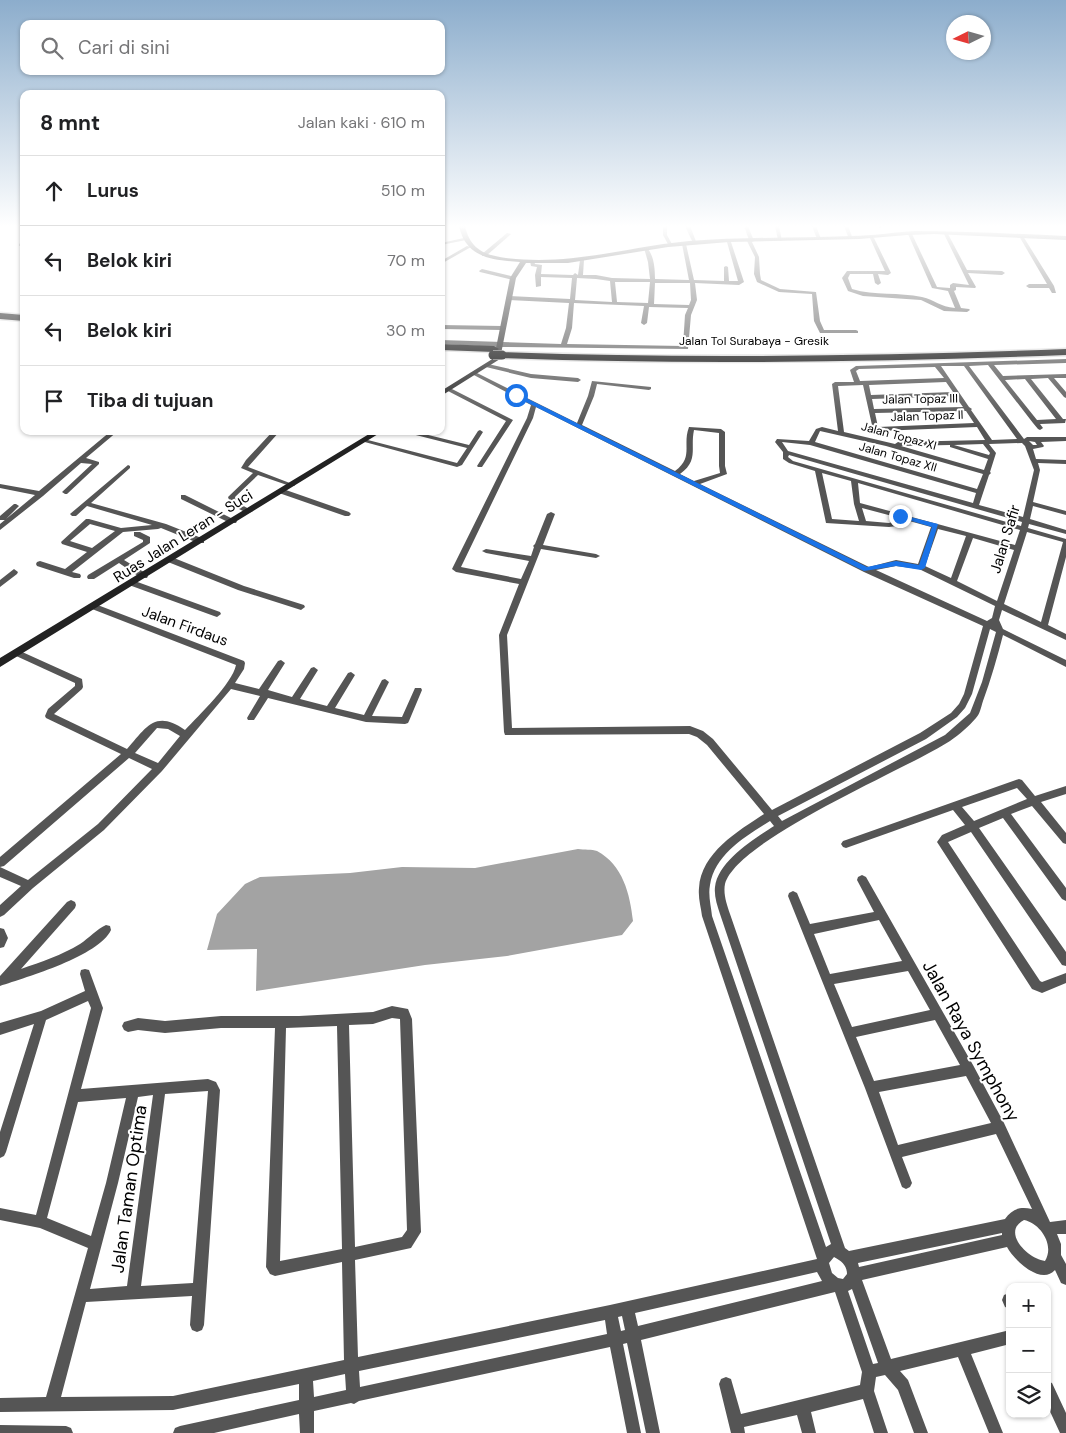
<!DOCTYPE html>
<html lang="id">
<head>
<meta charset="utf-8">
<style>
  body { margin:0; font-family:"DM Sans",sans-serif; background:#f6f6f6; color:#202124 }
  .controls { position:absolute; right:15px; bottom:15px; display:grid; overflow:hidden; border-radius:10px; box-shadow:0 1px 4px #0004 }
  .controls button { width:45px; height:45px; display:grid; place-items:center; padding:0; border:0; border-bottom:1px solid #e0e0e0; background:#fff; color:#202124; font:25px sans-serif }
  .compass { position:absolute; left:946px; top:15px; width:45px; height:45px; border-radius:50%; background:#fff; box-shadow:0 1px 4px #0004; rotate:265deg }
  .stop { position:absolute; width:15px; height:15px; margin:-11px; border:4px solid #1a73e8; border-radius:50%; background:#fff }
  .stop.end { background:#1a73e8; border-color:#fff; box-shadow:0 1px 5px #0008 }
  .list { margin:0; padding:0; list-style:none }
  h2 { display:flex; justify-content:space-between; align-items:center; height:65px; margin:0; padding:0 20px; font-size:21px }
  h2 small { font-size:16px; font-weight:400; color:#757577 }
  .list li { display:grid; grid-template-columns:32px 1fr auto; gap:15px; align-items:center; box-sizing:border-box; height:70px; padding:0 20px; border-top:1px solid #e0e0e0 }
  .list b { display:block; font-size:19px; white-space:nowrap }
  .list em { font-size:16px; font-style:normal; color:#757577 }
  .icon { flex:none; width:28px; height:28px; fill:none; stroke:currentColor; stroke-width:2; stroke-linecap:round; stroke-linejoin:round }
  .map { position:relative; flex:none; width:1066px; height:1433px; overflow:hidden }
  .search { position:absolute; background:#fff; box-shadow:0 1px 4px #0004; left:20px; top:20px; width:425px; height:55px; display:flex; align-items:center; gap:12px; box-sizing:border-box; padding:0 18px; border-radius:10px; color:#757577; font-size:19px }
  .panel { position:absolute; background:#fff; box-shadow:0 1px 4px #0004; left:20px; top:90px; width:425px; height:345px; border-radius:10px }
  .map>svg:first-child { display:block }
</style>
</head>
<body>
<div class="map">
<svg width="1066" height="1433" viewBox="0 0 1066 1433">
  <rect width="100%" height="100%" fill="#fff"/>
  <path fill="#a3a3a3" d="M578,849C584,850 592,849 597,851C623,865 630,894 633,921L622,935L507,956L425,965L256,991L257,949L207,950L217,914L245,884L260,877L350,873L402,867L475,868Z"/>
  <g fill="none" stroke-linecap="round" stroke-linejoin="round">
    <defs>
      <path id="motorway" d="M0,313L24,315V321L0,319Z
        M441,344L494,346L499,349L494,352L441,350Z
        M1066,349V355C878,362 690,365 502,358L497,355L502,352C690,359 878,356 1066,349Z"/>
    </defs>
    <use href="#motorway" stroke="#dbdbdb" stroke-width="3"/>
    <path fill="#555" fill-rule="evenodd" d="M21,226H24V229H22Z
      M663,226H667V235L673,246H669L663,235Z
      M685,226H690L697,244L693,243Z
      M744,226H748L754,241L752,242L759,257L760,274L761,280L780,289L816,292L820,321L824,330H856L858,331V333H820L814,321L812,294L779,292L757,282L754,274L755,257L747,241L749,240Z
      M775,226H779L782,241L778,240Z
      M812,226H816L821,239H817Z
      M844,226H848L853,239H849Z
      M878,226H882V227L880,228Z
      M507,233L511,234L486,256H482V254Z
      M910,233L912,234L937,287L950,288V285L953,283L969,285L944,234L946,233L948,234L967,270L1002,271L1005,273L1002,275L968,273L976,287L975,288L956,287V290L954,291L961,308L969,309L970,310L967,312L944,311L921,300L863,296L848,291L842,278L847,271H885L870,238L872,237L874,238L891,273L888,275L878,274L881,283L878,285L875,283L873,274H850L848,278L852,289C875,296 899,292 922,297C935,300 940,307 955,308L948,291L932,288L908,234Z
      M1021,235L1023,236L1054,286L1056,293H1052L1049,288H1029L1026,286L1029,284H1047L1019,236Z
      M464,238H466V240L441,245V243Z
      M729,241L731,242L744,282L739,285L695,283L697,300L691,315L688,349L499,347L441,344V340L561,344L566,328L569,303L509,300L506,298L509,296L570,299L572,278L541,277V286L536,287L535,275L537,267L531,266L530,261H534L535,264L542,265L541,274L573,275L575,273L578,275L580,260L582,259L584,260L583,275H596L612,278L650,279L648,262L644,248L646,247C654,254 655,269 655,279L689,280L682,244L684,243L686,244L694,280L724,281V267L726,266L728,267L729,281H738L727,242ZM577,278L596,279L610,281L612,302L575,300ZM615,282H650L648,303L617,302ZM655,283H690L691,300L689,305L654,304ZM574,303L644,306L641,323L644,325L647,323L649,307L688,308L685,315L683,346L567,344L572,328Z
      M22,242H24V245L19,246V244Z
      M467,246L471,247L441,264V261Z
      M482,269L515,277L516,278L513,280L480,272L479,271Z
      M441,325L502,326L505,328L502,330L441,329Z
      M1066,359V363L994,365L1003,376L1066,374V378H1054L1066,392V398L1064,397L1048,378L1031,379L1063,419H1066L1065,423L1040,424L1043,428L1040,430L1038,429L1033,423L988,365L969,366L1024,439L1027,437H1066V441L1041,442L1044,446L1043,447L1033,449L1036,459L1066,460V464L1038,463L1040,470L1033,502L1066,511V515L1033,506L1030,519L1066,530V534L1029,524L1028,528L1066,539V557L1048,625L1066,634V640L1002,610L999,620L1003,629L1066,660V667L1003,635C997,658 991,679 983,701C981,707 980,714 976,718C969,726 959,735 950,741C907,769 737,839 725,884C723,894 727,905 730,914L845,1248L849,1251L1005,1219C1012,1209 1020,1206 1032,1209L996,1134L902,1157L912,1183L910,1187L906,1189L902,1187L865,1088L788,896L789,893L793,891L797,893L810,924L874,912L857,880L858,877L862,875L866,877L973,1065L1004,1123L1050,1222L1066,1220V1234H1057L1061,1244V1255L1066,1264V1285L1061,1283L1055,1270C1041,1286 1014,1260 1007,1247L862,1280L891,1359L1010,1330V1344L971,1354L1003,1433H989L958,1357L900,1371L908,1380L928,1433H914L898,1390L885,1375L876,1377L874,1391L888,1433H874L863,1399L811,1412L816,1433H802L797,1415L744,1427L745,1433H731L719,1384L721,1379L726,1377L731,1379L741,1414L860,1385L862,1372L835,1292L641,1340L660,1433H646L627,1343L623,1344L641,1433H627L610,1347L359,1401L354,1404L351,1403L314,1411V1433H300L299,1414L214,1433H173L175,1428L180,1426L299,1400V1384L173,1410L0,1412V1398L46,1397L88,1248L40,1228L0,1220V1208L36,1215L91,1008L88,1001L46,1020L6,1152L4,1156L0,1158V1132L34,1024L0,1035V1023L41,1011L85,991L80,974L81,970L85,969L89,970L103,1008L81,1089L208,1079L216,1082L220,1090L204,1325L202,1330L197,1332L192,1330L190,1325L192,1296L86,1302L61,1397L173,1396L344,1360L342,1262L275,1276L270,1274L266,1267L275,1028H221L165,1033L138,1030L128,1032L124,1030L122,1026L124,1022L138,1018L165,1021L221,1016H299L373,1012L392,1006L408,1009L412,1019L421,1232L411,1248L355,1260L358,1357L610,1305L817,1259L702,916C701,907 698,898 699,888C701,853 738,831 764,814L707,745L697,737L689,734L505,735L504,732L499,635L519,584L456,572L452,569L527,418L531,405L470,373L475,372L577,423L588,396L592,381L651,387V389L649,390L597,384L594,396L582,425L675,471C694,457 682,445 689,427L721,429L725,432V466L727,474L700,484L869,567L896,560L918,564L931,527L902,519L897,526L889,527L826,523L815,471L789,463L783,459V452L775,442L777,439L809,441L816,429L822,427L838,431L832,384L835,382H854L850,370L856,366ZM941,366H964L1017,439L992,440L971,410L972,409L969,407ZM935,367L944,378L860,381L856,371L859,369ZM1025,379L1056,419L1037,420L1005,380ZM946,382L953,392L871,395L869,385ZM863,385L874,434H878L879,431L977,427L985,440L898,442L895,444L844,432L838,386ZM955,396L963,407L874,409L872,399ZM536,407L864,572L983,626L964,694L959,704L951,713L920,733L772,810L713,739L703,731L690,726L512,728L507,635L541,549L596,558L600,556L596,554L543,545L555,514L551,512L547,514L535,544L533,546L534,547L531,556L486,549L482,551L486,553L529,561L521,579L461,567L533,418ZM966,411L974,423L878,427L875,413ZM694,430L719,433V466L720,473L694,481L680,474C699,460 690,449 694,430ZM820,431L886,446L983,474L977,489L815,442ZM1029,441L1035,442L1037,445H1033ZM782,442L810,445L976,493L973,503L788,451ZM1022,443L1025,446L1034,470L1023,517L979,505L989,475L991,473L990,472L996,453L989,444ZM983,444L990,453L989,455L954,445ZM950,445V447L988,459L984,470L901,446ZM789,455L1022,522L1021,526L793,461L788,457ZM822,473L851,481L854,504L859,521L832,519ZM858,483L1020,530L1015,545L860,503ZM862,508L896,517L892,522L889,523L866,521ZM938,529L966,536L951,578L925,566ZM1027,532L1063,542L1041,622L1004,604ZM973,538L1014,550L997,601L957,581ZM896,566L919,569L995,606L992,618L987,621L876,570ZM990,629L996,632L982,682L970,713L945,735L782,821L778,816L926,739L957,717L965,708L972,694ZM770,821L774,826C754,839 718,861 715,887C714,896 717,905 720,914L831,1244L826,1247L712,916C711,906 708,895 710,885C715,854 746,836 770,821ZM879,920L902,961L830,974L814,934ZM908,971L930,1010L852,1027L834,984ZM392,1018L400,1019L407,1230L402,1237L355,1247L349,1025L373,1024ZM935,1020L960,1065L874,1081L856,1037ZM337,1026L342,1249L280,1261L286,1028ZM966,1076L991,1123L898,1145L879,1092ZM208,1091L193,1283L141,1286L165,1094ZM153,1095L127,1286L90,1289L118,1183L138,1097ZM126,1098L106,1183L91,1236L47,1218L78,1102ZM1024,1220C1040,1223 1055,1245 1045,1261C1028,1259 1001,1232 1024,1220ZM1002,1233V1235L859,1267L858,1263ZM834,1257C842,1261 847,1266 847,1274L843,1279L838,1278L832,1273L829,1263ZM817,1272L822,1281L638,1326L635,1313ZM852,1289L878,1363L873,1364L848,1291ZM622,1316L625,1330L621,1331L618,1317ZM605,1320L607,1334L360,1387L359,1371ZM345,1374L346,1390L314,1397L313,1381Z
      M488,364L531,374L578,378L581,380L578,382L531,378L486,367V365Z
      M446,388H450L513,420L482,467H478L477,466L506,421L446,390Z
      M480,430L483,432L462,465L457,467L361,441L364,439L457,463L467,448L400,431H412L469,445L478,431Z
      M111,431H118L86,458L99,462V464L67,494H65L62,492L92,464L81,463L43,496L0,530V524L35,495L0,488V484L39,491Z
      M273,431H280L248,467L295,485L294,486H290L258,475L235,497L236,502L253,511L249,513H247L231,505L228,497L253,473L241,468L246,460Z
      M128,465L130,466V468L91,503L166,524L204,539V543H198L161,528L158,529L123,532L72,572L80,574L81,576L80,578H74L37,566L36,564L37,562L40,561L65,569L87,552L62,544L61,542L86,519H89L121,528L152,525L87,506L76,516H72L70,514ZM90,524L115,531L92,548L70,541Z
      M279,489H283L349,512L351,514L349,516H345L279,493Z
      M181,495H185L237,521L236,523H230L181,499Z
      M14,504H16L19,506L5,520H0V516Z
      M134,532H140L150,537V543L124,560L147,574L148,576L147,578H141L119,563L94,579H88L87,577L88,575L143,542V540L134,536Z
      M168,558H174L244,586L304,605L305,607L301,610L238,590L168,562Z
      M14,569L18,572L17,574L0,587V580Z
      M132,580L220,612L221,614L217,617L214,616L129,585L128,583L129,581Z
      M95,604L244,661L245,663L244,669L235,683L259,689L278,661L281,660L285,663L268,690L292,697L311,668L314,667L318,670L300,699L327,706L348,673L351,672L355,675L335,708L364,715L382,680L385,679L389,682L372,716L402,717L415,688H421L422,690L409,721L408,723L405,724L366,722L268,698L254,720H248L247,718L260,696L231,689L162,771L104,830L33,888L4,915L0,917V905L21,886L0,877V857L121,754L46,718L45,716L48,709L75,686V683L14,655L13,653L14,651H20L82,679L83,687L82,689L54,714L127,749C146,728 155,709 185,730C199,715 232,684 236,665L92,609L91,607L92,605ZM157,728L168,729L180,736L158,763L135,753ZM129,758L152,769L98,824L28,880L0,867L4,866Z
      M1019,779L1022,780L1035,796L1066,786V794L1041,802L1066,833V844L1063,843L1032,806L1011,814L1066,888V901L1062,899L1003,818L979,828L1066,952V966L1062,965L971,832L948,842L1040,981L1042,982L1066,973V983L1042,993L1032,989L939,845L937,842L942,835L965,825L953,810L846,848L843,847L841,844L843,841L846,840ZM1017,788L1027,799L974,821L962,807Z
      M71,900L75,902L76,905L75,908L21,969C41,962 62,955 80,944C89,938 97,929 106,925L110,926L111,930C99,956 27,977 0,986V976L67,902Z
      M0,928L4,929L8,938L4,947L0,948Z
      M1009,1293H1010V1309L1005,1307L1002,1300L1004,1295Z
      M1047,1381L1052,1383L1066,1413V1433H1060L1047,1405Z
      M0,1425L66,1426L71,1428L73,1433H0Z"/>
    <path fill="#222" fill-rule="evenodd" d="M459,226H465C470,249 484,255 506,258C572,266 625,247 689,241C743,237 797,238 851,236C873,236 894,232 915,231C965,231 1016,234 1066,236V240L934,234L907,235L859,239L729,242L668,247L568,263H526L516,278L500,359L441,396V391L494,358L510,278L520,262C492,260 466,258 459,226Z
      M374,431H383L0,667V658Z"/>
    <use href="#motorway" fill="#000" fill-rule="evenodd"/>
    <defs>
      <path id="motorway-bridge" d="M493,355H502"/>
    </defs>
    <use href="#motorway-bridge" stroke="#dbdbdb" stroke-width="10" stroke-linecap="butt"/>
    <use href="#motorway-bridge" stroke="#000" stroke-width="9"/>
  </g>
  <linearGradient id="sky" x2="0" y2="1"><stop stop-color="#8cadcc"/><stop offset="0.53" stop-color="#fff"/><stop offset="1" stop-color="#fff" stop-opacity="0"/></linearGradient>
  <rect width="1066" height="427" fill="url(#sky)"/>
  <path fill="#1a73e8" d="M516,393L867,567L896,561L919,565L932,527L898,517V514L938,524L925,568L921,570L896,566L864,571L514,396Z"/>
  <g text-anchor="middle" stroke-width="4" stroke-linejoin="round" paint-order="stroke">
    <g font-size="12" fill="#000" stroke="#fff">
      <text x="754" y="345">Jalan Tol Surabaya - Gresik</text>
      <text transform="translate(920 399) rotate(-1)" y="4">Jalan Topaz III</text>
      <text transform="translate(927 416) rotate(-2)" y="4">Jalan Topaz II</text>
      <text transform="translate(899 436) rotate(15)" y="4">Jalan Topaz XI</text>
      <text transform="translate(898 457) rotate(16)" y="4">Jalan Topaz XII</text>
    </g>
    <g font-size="15" fill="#000" stroke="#fff">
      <text transform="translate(183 536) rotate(-32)" y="5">Ruas Jalan Leran - Suci</text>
      <text transform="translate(1005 539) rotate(-73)" y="5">Jalan Safir</text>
      <text transform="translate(185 626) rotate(20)" y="5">Jalan Firdaus</text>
    </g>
    <g font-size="18" fill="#000" stroke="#fff">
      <text transform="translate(971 1041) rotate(61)" y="6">Jalan Raya Symphony</text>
      <text transform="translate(129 1189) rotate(-82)" y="6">Jalan Taman Optima</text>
    </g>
  </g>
</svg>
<div class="controls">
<button>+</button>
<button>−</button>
<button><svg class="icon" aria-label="layers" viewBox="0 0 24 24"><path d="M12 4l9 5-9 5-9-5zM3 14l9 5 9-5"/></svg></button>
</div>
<svg class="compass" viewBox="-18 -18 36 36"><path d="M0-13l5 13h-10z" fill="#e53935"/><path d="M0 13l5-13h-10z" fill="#757577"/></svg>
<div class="stop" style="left:516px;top:395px"></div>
<div class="stop end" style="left:900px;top:516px"></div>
<div class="search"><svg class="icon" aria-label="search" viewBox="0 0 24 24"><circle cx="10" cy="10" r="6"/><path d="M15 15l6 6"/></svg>Cari di sini</div>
<section class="panel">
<h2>8 mnt<small>Jalan kaki · 610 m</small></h2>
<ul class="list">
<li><svg class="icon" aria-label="ahead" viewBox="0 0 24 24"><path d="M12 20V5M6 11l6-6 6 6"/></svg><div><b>Lurus</b></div><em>510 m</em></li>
<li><svg class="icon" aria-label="left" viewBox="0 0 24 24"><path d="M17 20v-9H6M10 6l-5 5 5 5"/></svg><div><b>Belok kiri</b></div><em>70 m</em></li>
<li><svg class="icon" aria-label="left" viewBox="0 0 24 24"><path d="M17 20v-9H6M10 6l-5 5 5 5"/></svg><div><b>Belok kiri</b></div><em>30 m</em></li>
<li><svg class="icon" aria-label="arrive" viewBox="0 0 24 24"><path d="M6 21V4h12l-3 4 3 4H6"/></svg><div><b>Tiba di tujuan</b></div></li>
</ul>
</section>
</div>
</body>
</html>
